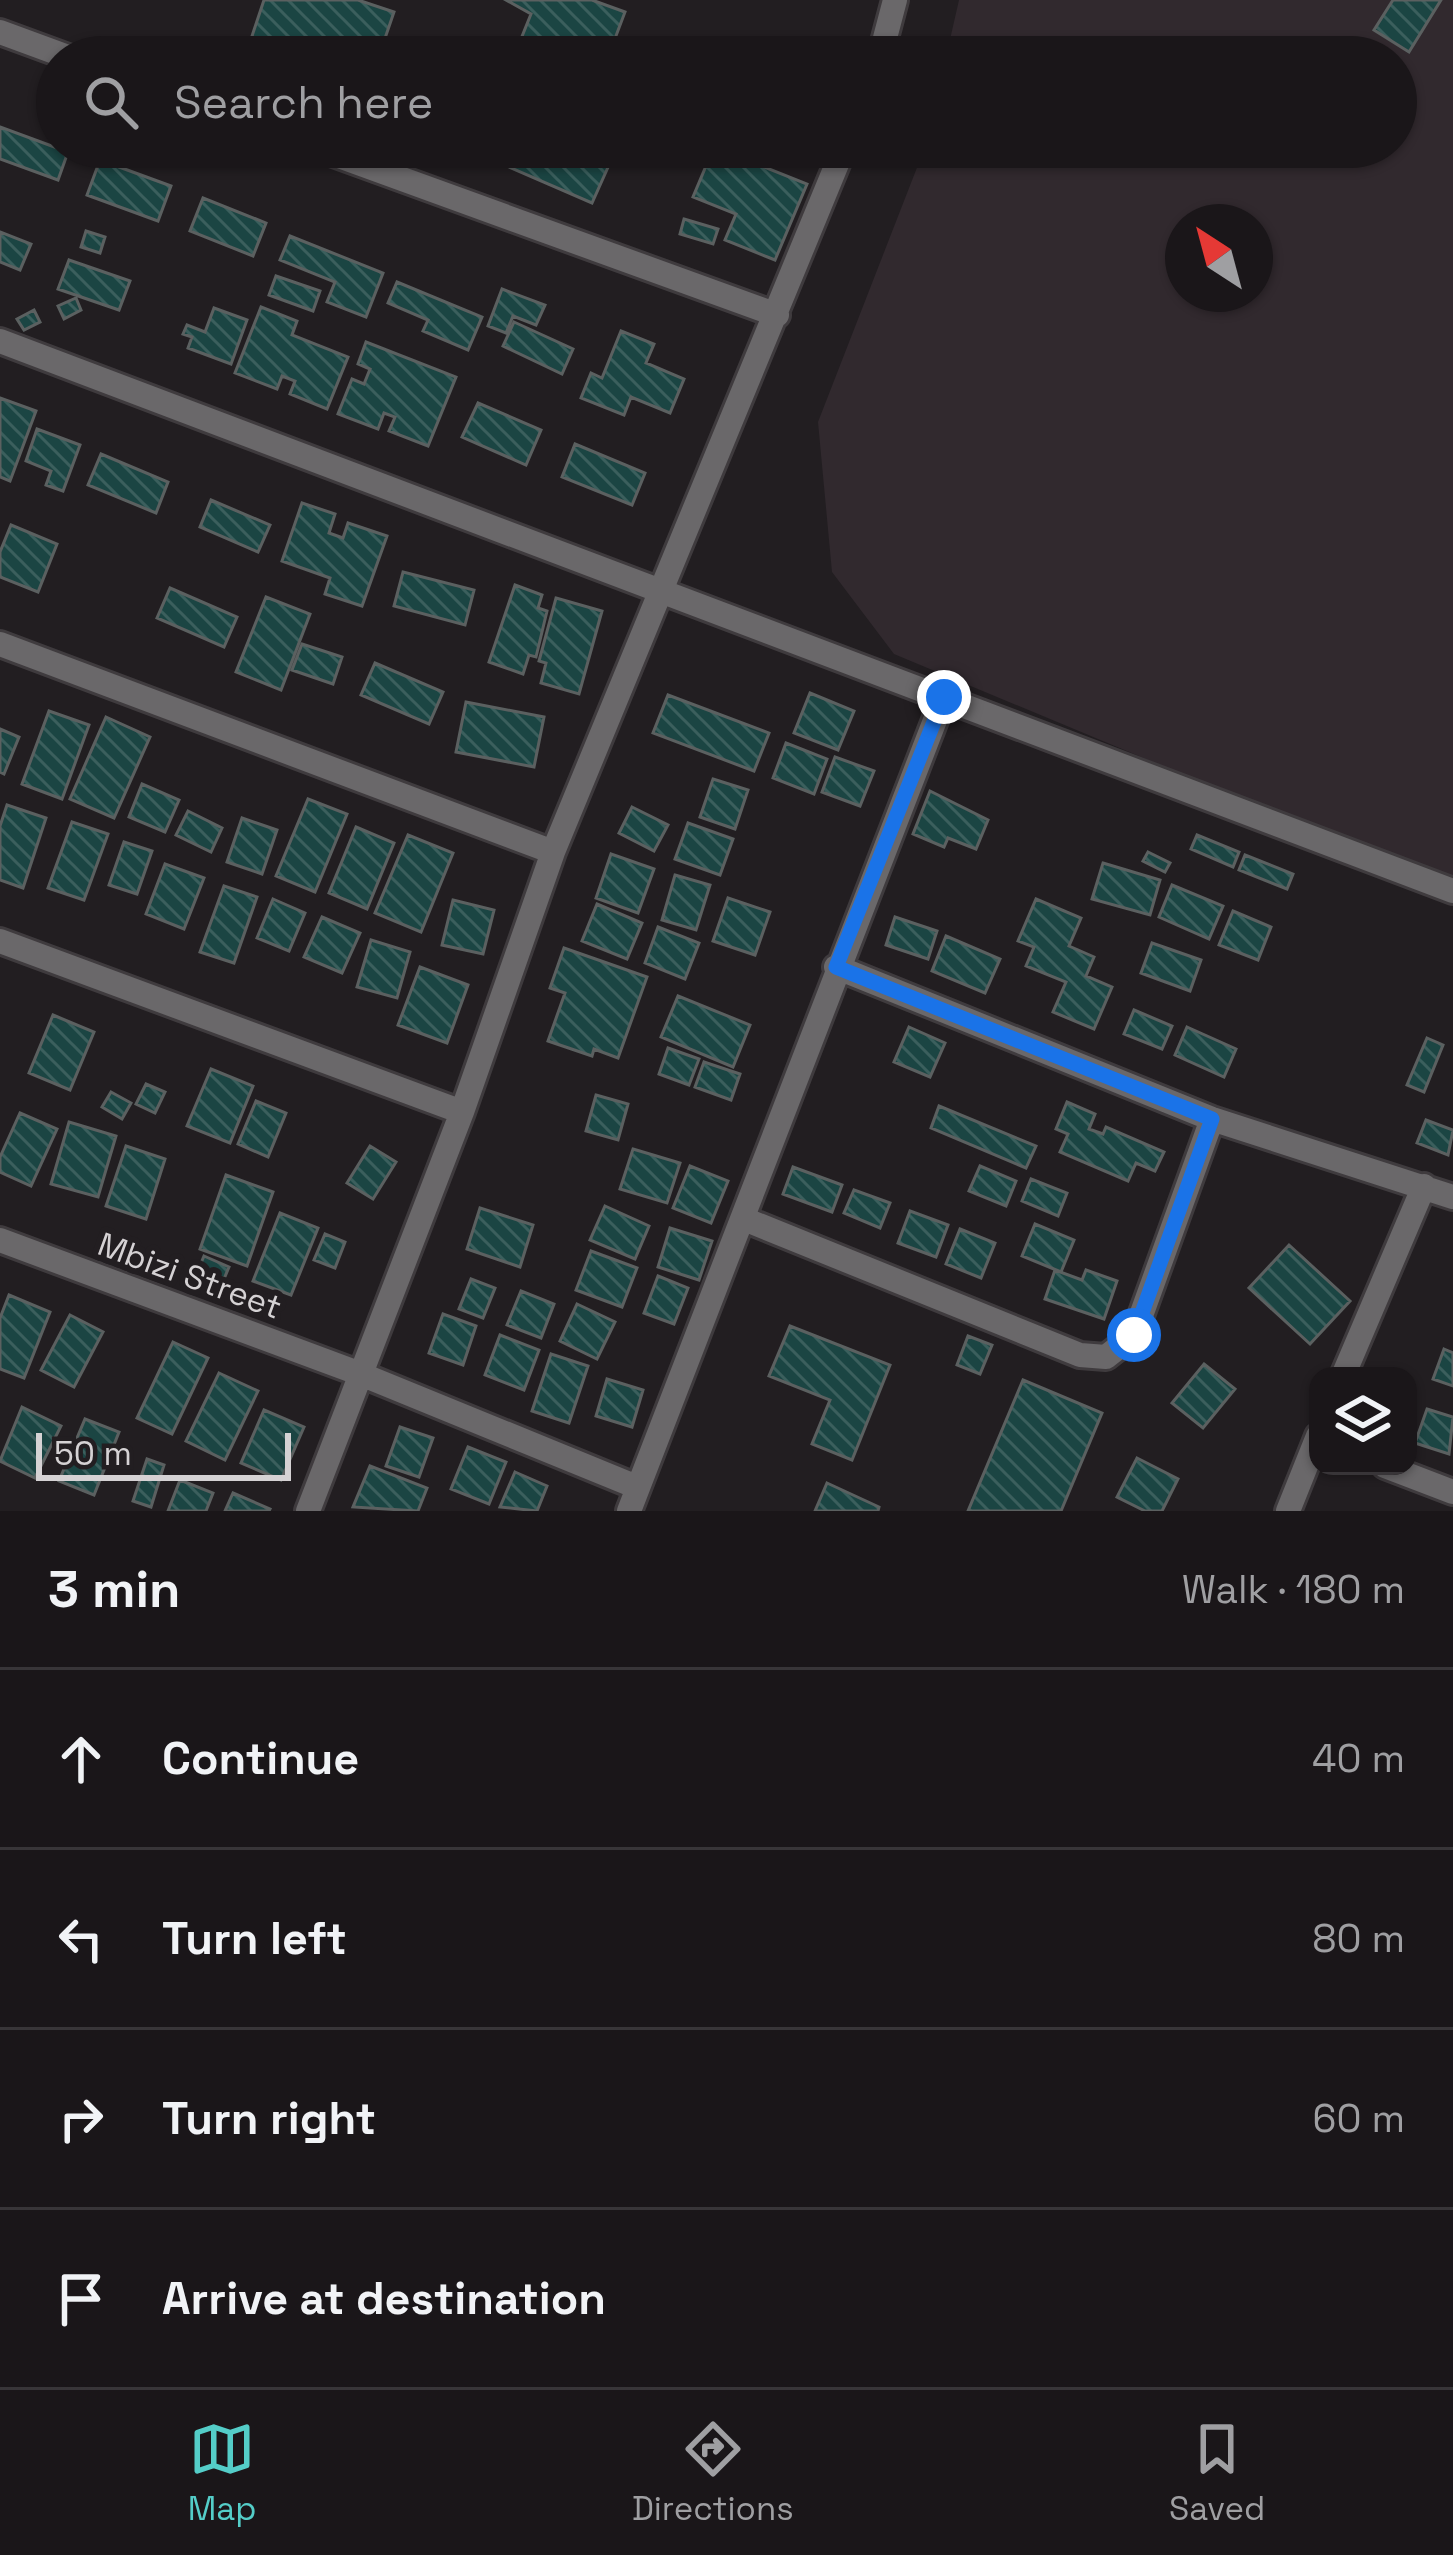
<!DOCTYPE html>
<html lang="en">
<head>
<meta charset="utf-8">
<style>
  body { margin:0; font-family:"Space Grotesk",sans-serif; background:#231f22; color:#f1f3f6 }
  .controls { position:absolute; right:36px; bottom:36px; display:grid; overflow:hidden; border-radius:24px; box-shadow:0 3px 9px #0004 }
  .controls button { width:108px; height:108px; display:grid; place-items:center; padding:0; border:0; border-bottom:3px solid #383538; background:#1a1619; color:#f1f3f6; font:60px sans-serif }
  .compass { position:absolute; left:1165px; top:204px; width:108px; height:108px; border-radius:50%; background:#1a1619; box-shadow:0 3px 9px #0004; rotate:324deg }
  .scale { position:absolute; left:36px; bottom:30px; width:255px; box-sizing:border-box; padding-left:12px; border:6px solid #d5d2d4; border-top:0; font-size:33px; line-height:42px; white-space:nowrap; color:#d5d2d4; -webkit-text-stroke:9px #221e21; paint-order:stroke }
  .stop { position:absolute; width:36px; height:36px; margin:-27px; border:9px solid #1a73e8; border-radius:50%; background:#fff }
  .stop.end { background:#1a73e8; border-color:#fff; box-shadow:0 3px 12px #0008 }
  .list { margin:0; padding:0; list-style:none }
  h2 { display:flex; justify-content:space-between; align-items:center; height:156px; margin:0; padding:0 48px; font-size:51px }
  h2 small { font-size:39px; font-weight:400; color:#9f9fa2 }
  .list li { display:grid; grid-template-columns:78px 1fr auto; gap:36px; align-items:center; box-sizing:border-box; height:180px; padding:0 48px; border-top:3px solid #383538 }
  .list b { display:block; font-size:45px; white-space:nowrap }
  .list em { font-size:39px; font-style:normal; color:#9f9fa2 }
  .icon { flex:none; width:66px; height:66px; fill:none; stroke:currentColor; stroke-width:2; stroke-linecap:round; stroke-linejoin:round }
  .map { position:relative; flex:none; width:1453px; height:1511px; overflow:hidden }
  .search { position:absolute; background:#1a1619; box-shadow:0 3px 9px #0004; left:36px; right:36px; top:36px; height:132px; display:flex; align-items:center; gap:30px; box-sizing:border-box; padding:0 42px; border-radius:66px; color:#9f9fa2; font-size:45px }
  .sheet { height:876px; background:#1a1619 }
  nav { display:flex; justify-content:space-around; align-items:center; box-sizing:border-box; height:168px; border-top:3px solid #383538; background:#1a1619; font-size:33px; color:#9f9fa2 }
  nav a { display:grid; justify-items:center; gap:6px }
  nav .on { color:#54cdc8 }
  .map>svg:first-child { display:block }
</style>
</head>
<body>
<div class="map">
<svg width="1453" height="1511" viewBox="0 0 1453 1511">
  <defs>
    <pattern id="building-back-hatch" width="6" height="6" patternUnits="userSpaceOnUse" patternTransform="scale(3)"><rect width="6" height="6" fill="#1b4543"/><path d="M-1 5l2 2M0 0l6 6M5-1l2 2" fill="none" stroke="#3b5f5d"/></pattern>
  </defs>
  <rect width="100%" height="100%" fill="#221e21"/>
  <path fill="#31292e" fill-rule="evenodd" d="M959,0H1453V887L894,654L832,572L818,422L925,147H1396V57H946ZM1183,222H1255V294H1183Z"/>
  <path fill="url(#building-back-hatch)" stroke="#5b6060" stroke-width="3" d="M264,0H358L394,12L381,50L360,44L356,57H264L247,51Z
    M506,0H592L625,12L608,57H554L519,44L531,14Z
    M1393,0H1441L1409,52L1374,30Z
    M0,127L68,152L58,180L0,159Z
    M592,147L613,156L592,203L465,148Z
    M714,147L807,184L775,260L725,240L736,214L693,197Z
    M100,160L171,186L158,221L87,195Z
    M203,198L266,223L253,256L190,231Z
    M684,219L718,229L713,244L680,234Z
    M86,231L105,237L100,253L81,247Z
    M0,232L31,244L20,270L0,262Z
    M290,236L383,273L366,317L327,302L335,282L280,260Z
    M69,260L130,281L119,310L58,289Z
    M276,276L320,291L313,311L269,295Z
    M397,282L482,317L468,350L423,331L428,320L388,303Z
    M502,289L545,305L536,325L513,316L506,333L488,326Z
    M76,298L81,310L64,319L58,306Z
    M261,307L297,321L292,335L348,357L327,409L290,394L295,381L282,376L277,389L235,373Z
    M214,308L247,320L231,364L188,348L192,337L183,334L187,325L205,332Z
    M34,310L40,322L24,330L17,319Z
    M514,322L573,349L562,374L503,346Z
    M621,331L654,344L646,363L684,379L670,413L631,397L624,415L581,398L591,373L602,378Z
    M366,342L456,377L428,446L389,431L395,417L384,413L378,429L338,414L352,379L364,384L370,369L358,364Z
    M0,398L36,411L10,481L0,477Z
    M478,403L541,430L526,465L462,437Z
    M37,429L80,445L63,491L46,485L51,471L26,461Z
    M575,444L645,473L632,505L562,477Z
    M101,454L168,482L156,513L88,485Z
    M211,500L270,525L258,552L200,527Z
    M302,503L335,514L329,533L343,538L348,523L387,536L362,606L325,594L330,578L282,561Z
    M11,525L57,544L38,592L0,577V552Z
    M403,572L474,590L465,625L394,606Z
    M515,585L542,595L538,608L547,611L536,657L529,655L523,674L489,662Z
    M170,588L237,617L224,647L157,618Z
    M266,597L310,614L281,690L236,672Z
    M556,598L602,611L579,694L541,683L546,663L539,661Z
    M302,644L342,657L333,684L292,670Z
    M375,663L443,692L429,724L361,695Z
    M810,693L854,711L838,750L794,733Z
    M668,695L769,733L754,771L653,733Z
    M466,702L544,717L534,767L456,752Z
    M49,711L89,725L62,799L22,784Z
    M106,717L150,737L114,818L70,799Z
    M0,729L19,737L4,774L0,772Z
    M786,743L827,759L814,794L773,778Z
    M835,757L874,771L860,806L822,792Z
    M713,779L748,790L735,829L700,817Z
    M142,784L179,800L165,832L129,817Z
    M930,791L988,820L976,849L948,838L944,847L913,834Z
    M308,799L347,814L315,892L276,876Z
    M7,805L46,818L23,888L0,880V826Z
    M632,807L668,825L654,851L619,833Z
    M188,811L222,828L211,852L176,835Z
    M242,818L277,830L262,874L227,862Z
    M72,822L108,834L84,900L48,888Z
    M688,823L733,839L720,875L675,859Z
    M356,827L394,843L367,909L329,893Z
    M408,835L453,853L421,932L375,913Z
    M1197,835L1239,852L1233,867L1191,849Z
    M124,842L152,851L137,894L109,885Z
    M1148,852L1170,863L1165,872L1143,861Z
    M611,854L654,869L638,913L596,898Z
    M1245,855L1293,874L1287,889L1239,870Z
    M1103,863L1160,880L1150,915L1092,899Z
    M165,864L204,878L184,929L146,914Z
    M675,875L710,885L696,930L662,920Z
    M1172,885L1223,906L1209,939L1159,917Z
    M224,886L257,897L234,963L200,952Z
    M728,898L770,912L755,955L713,941Z
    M273,899L305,913L289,951L257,938Z
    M1036,899L1081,918L1069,946L1094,957L1086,976L1112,987L1094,1029L1053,1012L1066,982L1026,966L1034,947L1018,941Z
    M453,900L494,910L483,954L442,945Z
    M597,904L642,923L627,959L582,941Z
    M1233,911L1271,927L1258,960L1219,945Z
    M322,917L360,933L342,973L304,957Z
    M895,917L937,931L928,959L886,945Z
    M658,927L699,943L685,979L645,963Z
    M946,936L1000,959L985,993L932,971Z
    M371,940L410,952L397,998L357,987Z
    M1152,943L1201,960L1190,991L1141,973Z
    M564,948L647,977L618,1058L594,1049L592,1056L548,1041L565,993L550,988Z
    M420,967L468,985L447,1043L398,1025Z
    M678,996L750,1025L733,1067L661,1037Z
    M1134,1010L1172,1026L1162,1049L1124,1034Z
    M53,1015L94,1032L70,1090L29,1073Z
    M909,1027L945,1043L930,1077L894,1062Z
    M1187,1027L1236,1049L1224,1077L1175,1055Z
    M1427,1038L1443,1045L1424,1092L1407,1085Z
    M668,1048L699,1059L689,1085L659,1074Z
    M704,1062L740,1074L731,1100L695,1087Z
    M211,1069L253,1086L230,1143L187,1126Z
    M146,1084L165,1092L155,1113L136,1104Z
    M111,1092L131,1103L122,1119L102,1107Z
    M596,1095L628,1104L618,1140L586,1131Z
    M256,1101L286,1113L268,1157L238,1144Z
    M1067,1102L1095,1114L1089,1129L1103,1134L1106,1127L1164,1152L1155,1171L1136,1163L1128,1181L1060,1152L1068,1134L1056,1129Z
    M939,1106L1036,1146L1026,1168L931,1128Z
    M20,1113L57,1129L31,1186L0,1172V1157Z
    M1426,1120L1453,1130L1448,1155L1417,1143Z
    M69,1122L116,1136L98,1197L51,1184Z
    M126,1146L165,1159L146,1219L106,1206Z
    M370,1146L396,1162L373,1199L347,1183Z
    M633,1149L680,1163L667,1203L620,1189Z
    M690,1166L728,1181L711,1223L673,1208Z
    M980,1166L1016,1181L1006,1206L969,1191Z
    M793,1167L842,1185L832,1212L783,1194Z
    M226,1175L273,1192L247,1266L200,1249Z
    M1031,1179L1067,1193L1058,1216L1022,1201Z
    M854,1190L890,1203L880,1228L844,1213Z
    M605,1206L649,1226L635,1259L590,1240Z
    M480,1208L533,1225L520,1267L467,1249Z
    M910,1211L948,1225L936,1257L898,1243Z
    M280,1213L318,1228L291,1295L253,1281Z
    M1035,1224L1074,1240L1061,1272L1022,1256Z
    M670,1228L712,1241L699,1280L658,1267Z
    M960,1229L995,1243L981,1278L946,1264Z
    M325,1234L345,1242L335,1268L314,1260Z
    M1289,1245L1350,1301L1310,1344L1249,1288Z
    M591,1251L637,1268L622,1307L576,1290Z
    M204,1256L229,1267L224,1279L199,1268Z
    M1055,1270L1082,1280L1086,1270L1117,1281L1104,1319L1045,1299Z
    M658,1276L688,1288L674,1324L644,1313Z
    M471,1279L495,1288L483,1318L459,1309Z
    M521,1291L554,1304L541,1338L507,1325Z
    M9,1295L50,1312L24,1378L0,1369V1318Z
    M577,1304L615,1322L597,1359L560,1341Z
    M443,1314L476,1326L463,1365L429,1353Z
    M70,1315L103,1332L74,1387L41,1370Z
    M790,1326L890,1365L852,1460L812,1444L830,1400L769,1376Z
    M500,1335L539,1350L524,1390L485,1375Z
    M968,1336L992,1345L980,1374L957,1365Z
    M173,1342L208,1358L172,1434L137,1418Z
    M1444,1349L1453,1353V1386L1433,1379Z
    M551,1354L588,1366L569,1423L532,1411Z
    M1204,1364L1235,1389L1203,1428L1172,1403Z
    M219,1373L258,1391L225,1460L186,1441Z
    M607,1379L643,1390L632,1427L596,1416Z
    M1023,1380L1102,1413L1061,1511H968Z
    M22,1407L61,1426L35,1478L0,1461Z
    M1427,1409L1453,1417L1449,1454L1415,1443Z
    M264,1410L304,1427L281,1480L241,1463Z
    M85,1419L119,1432L94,1495L59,1481Z
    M400,1427L433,1438L419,1477L386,1466Z
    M468,1447L506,1462L489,1504L451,1489Z
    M1137,1458L1178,1479L1162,1511H1145L1117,1497Z
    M147,1459L164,1465L151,1507L133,1501Z
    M370,1466L427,1488L418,1511L353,1507Z
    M515,1472L547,1486L537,1511L500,1507Z
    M180,1480L213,1493L206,1511H168Z
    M827,1483L879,1507L878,1511H815Z
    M233,1493L270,1509L269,1511H225Z"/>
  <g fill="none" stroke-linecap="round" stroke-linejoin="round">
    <defs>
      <path id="minor" d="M0,32L68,57
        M880,57L895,0
        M314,147L777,315
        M0,341L1453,891
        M0,644L553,852
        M0,941L462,1112
        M836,967L1212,1119L1453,1197
        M744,1219L1080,1355L1106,1357L1134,1335L1212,1119
        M0,1240L358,1373L637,1487
        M1343,1376L1424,1186
        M1385,1466L1453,1492
        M308,1511L462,1112L553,852L844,147
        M629,1511L944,697
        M1288,1511L1318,1436"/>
    </defs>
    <use href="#minor" stroke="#3f3b3e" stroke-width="30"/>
    <use href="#minor" stroke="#6a686a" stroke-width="24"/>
  </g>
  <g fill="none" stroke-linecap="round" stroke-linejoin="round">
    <path stroke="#1a73e8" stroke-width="15" d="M944,697L836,967L1212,1119L1134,1335"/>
  </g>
  <g text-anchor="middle" stroke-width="12" stroke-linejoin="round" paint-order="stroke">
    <g font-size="33" fill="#d5d2d4" stroke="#221e21">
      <text transform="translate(190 1275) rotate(20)" y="12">Mbizi Street</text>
    </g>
  </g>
</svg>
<div class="controls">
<button><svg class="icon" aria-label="layers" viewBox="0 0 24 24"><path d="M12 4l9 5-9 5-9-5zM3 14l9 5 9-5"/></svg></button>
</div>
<svg class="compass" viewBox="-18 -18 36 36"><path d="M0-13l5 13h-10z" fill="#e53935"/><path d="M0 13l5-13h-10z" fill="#9f9fa2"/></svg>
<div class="scale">50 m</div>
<div class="stop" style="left:1134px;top:1335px"></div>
<div class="stop end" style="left:944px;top:697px"></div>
<div class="search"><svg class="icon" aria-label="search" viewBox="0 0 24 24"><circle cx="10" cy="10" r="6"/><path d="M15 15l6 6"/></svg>Search here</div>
</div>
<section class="sheet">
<h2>3 min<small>Walk · 180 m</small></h2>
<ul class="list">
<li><svg class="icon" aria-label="ahead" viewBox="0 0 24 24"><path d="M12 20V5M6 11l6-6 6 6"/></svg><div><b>Continue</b></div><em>40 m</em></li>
<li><svg class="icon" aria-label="left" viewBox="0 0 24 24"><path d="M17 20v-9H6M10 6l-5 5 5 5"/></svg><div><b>Turn left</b></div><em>80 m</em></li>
<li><svg class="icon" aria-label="right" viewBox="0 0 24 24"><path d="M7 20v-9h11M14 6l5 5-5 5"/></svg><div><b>Turn right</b></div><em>60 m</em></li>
<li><svg class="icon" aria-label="arrive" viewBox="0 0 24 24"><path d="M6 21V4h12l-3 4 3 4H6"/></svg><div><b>Arrive at destination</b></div></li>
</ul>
</section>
<nav>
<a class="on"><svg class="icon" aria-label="map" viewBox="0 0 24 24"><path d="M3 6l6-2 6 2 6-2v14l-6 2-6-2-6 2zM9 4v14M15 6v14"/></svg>Map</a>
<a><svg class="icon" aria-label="directions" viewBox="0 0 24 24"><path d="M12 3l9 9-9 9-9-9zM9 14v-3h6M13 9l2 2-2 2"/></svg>Directions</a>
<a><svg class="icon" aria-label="saved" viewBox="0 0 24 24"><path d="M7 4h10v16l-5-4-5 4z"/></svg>Saved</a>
</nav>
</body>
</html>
